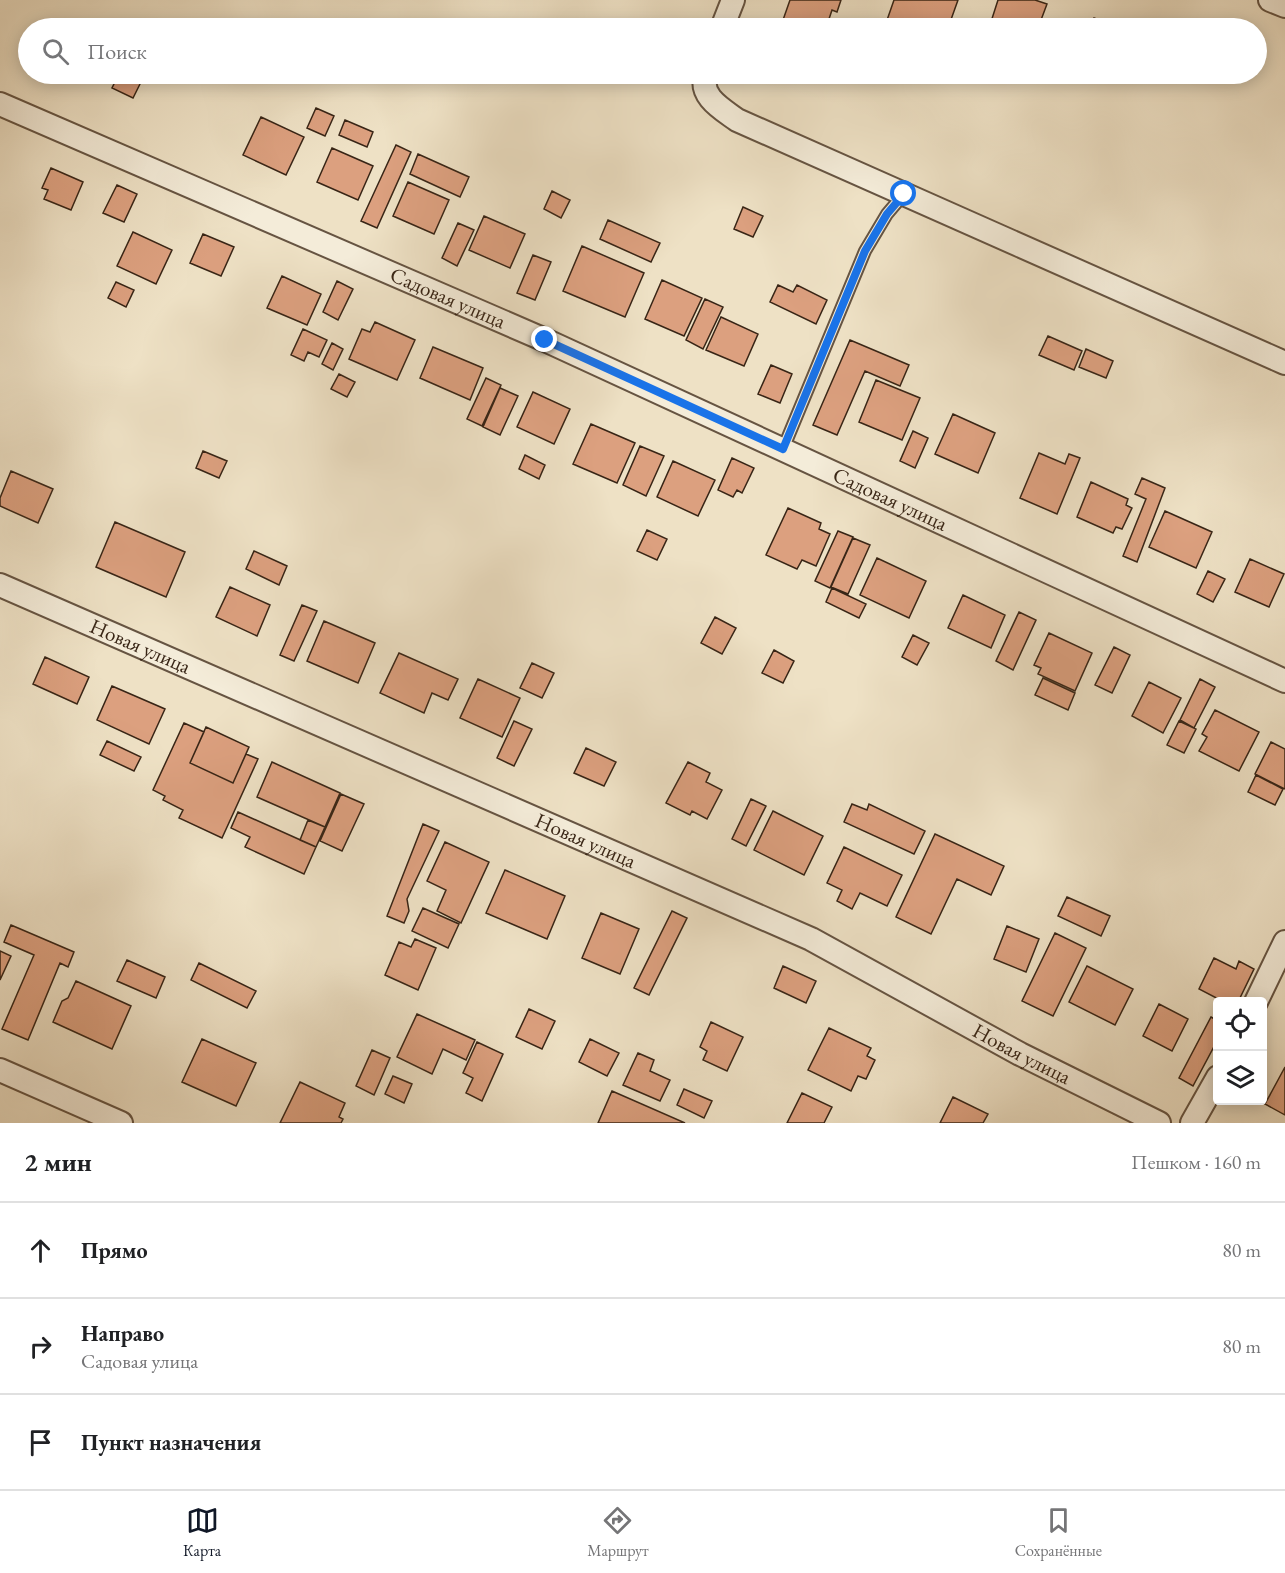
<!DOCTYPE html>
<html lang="ru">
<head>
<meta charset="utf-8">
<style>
  body { margin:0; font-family:"EB Garamond",serif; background:#f2f2f2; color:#202124 }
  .controls { position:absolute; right:18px; bottom:18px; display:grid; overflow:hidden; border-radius:6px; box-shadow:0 3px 15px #0003 }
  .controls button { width:54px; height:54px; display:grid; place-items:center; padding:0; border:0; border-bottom:2px solid #e0e0e0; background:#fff; color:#202124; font:30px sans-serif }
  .stop { position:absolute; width:18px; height:18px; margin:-14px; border:4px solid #1a73e8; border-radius:50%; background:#fff }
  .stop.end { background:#1a73e8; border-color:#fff; box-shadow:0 2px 6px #0008 }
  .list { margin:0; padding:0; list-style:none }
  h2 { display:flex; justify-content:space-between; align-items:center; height:78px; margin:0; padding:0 24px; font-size:26px }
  h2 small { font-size:20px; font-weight:400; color:#757577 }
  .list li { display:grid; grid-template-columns:39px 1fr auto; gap:18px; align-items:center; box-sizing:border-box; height:96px; padding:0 24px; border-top:2px solid #e0e0e0 }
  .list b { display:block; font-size:22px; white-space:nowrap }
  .list p { margin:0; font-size:20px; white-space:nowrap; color:#757577 }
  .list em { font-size:20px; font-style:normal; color:#757577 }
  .icon { flex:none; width:33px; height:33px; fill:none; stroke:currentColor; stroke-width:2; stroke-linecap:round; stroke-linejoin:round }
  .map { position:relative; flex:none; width:1285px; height:1123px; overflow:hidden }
  .search { position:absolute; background:#fff; box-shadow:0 3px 15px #0003; left:18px; right:18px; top:18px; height:66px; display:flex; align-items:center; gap:15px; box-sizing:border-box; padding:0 21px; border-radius:33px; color:#757577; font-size:22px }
  .sheet { height:366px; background:#fff }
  nav { display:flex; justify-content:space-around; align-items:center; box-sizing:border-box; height:84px; border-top:2px solid #e0e0e0; background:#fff; font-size:16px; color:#757577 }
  nav a { display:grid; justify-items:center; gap:3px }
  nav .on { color:#111827 }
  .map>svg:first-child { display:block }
</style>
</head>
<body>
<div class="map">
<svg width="1285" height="1123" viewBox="0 0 1285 1123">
  <rect width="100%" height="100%" fill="#eee1c5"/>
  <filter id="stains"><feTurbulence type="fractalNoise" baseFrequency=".00333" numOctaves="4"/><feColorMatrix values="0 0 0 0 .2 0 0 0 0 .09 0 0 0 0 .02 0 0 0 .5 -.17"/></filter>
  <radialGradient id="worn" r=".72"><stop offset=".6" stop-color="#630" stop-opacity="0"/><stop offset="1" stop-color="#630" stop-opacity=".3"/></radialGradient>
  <path fill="#dca07f" stroke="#382516" stroke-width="1.5" d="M790,0H841L837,12L832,10L826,28H807L783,20Z
    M894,0H958L948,28H902L886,23Z
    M998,0H1035L1047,4L1038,28H989Z
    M1094,18L1113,25L1112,28H1074L1078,19L1092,24Z
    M119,74H128L142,80L133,98L112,88Z
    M316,108L334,116L325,136L307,128Z
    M261,117L304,137L286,175L243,155Z
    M345,120L373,132L367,147L339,135Z
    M396,145L411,152L377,228L361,221Z
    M332,148L373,166L358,200L317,182Z
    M418,154L469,177L460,197L410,174Z
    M51,168L83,182L71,210L44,199L48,190L42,188Z
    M408,182L449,200L434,234L393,216Z
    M117,185L137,194L124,222L103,213Z
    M552,191L570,200L561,218L544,209Z
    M743,207L763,216L753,237L734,229Z
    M484,216L525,234L510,268L469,250Z
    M608,220L660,243L651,262L600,239Z
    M458,223L474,230L457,266L442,258Z
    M133,232L172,250L156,284L117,266Z
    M203,234L234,247L221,276L190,263Z
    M582,246L644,273L625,317L563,291Z
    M533,255L551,262L535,300L517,293Z
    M282,276L321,294L307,325L267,308Z
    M662,280L702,298L684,336L645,319Z
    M337,281L353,289L338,320L323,312Z
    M116,282L134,290L126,307L108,298Z
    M778,285L793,292L797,285L827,300L816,324L770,302Z
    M705,299L723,307L703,349L686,340Z
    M721,317L758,334L744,366L706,350Z
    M375,322L415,340L397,380L349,359L362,329L370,332Z
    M303,329L327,340L319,357L308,352L304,361L291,355Z
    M1048,336L1082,351L1074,370L1039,355Z
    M850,340L909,365L900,386L865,371L837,435L813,425Z
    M332,343L343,349L333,370L322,364Z
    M433,347L483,368L470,400L420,378Z
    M1086,349L1113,361L1106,378L1079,367Z
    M771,365L792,374L780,403L758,394Z
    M339,374L355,382L347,397L331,389Z
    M486,378L501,385L482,426L467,419Z
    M876,380L920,398L902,440L859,422Z
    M500,388L518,396L500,435L483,427Z
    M533,392L570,409L554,444L517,427Z
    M953,414L995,433L978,473L935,454Z
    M591,424L635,443L617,483L573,464Z
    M913,431L928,438L915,468L900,461Z
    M640,446L664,456L646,496L623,485Z
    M203,451L227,461L219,478L196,468Z
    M1039,453L1065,464L1069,454L1080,458L1057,514L1020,498Z
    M525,455L545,465L539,479L519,469Z
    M732,458L754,468L742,493L737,490L733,497L718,490Z
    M673,461L715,480L698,516L657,497Z
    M11,471L53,489L38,523L0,506V498Z
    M1142,478L1165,488L1137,562L1123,556L1146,499L1135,494Z
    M1091,482L1128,499L1126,505L1132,508L1122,529L1116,527L1113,533L1077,517Z
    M788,508L821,523L819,529L830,534L816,566L802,560L797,569L766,555Z
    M1165,511L1212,532L1196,568L1149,547Z
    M115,522L185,552L166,597L96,567Z
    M647,530L667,539L657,560L637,551Z
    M838,531L853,537L830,588L815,581Z
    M853,538L870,545L848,594L831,587Z
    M254,551L287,566L279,585L246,569Z
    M877,558L926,581L909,618L860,595Z
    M1250,559L1284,574L1269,607L1235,592Z
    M1208,571L1225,579L1213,602L1197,594Z
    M230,587L270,605L257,636L216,617Z
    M832,588L866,604L859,618L826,602Z
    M963,595L1005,615L991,648L948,628Z
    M302,605L317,611L294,661L280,655Z
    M1019,612L1036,620L1013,670L996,661Z
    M715,617L736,628L722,654L701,643Z
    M324,621L375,643L358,683L307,661Z
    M1049,633L1092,653L1075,691L1038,674L1041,668L1034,665Z
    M913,635L929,643L917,665L902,657Z
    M1114,647L1130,655L1112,693L1095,685Z
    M774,650L794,661L783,683L762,673Z
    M399,653L458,679L448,700L432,693L424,713L380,693Z
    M45,657L89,677L77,704L33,684Z
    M532,663L554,673L542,698L520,688Z
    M1043,678L1075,693L1068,710L1035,695Z
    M478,679L520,698L502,737L460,718Z
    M1200,679L1215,687L1194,728L1180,720Z
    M1149,682L1181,698L1163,733L1132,716Z
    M112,686L165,709L149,744L97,720Z
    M1215,710L1259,732L1239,771L1199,751L1207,737L1202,734Z
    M514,721L532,729L514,766L497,758Z
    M1179,721L1196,729L1184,753L1167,745Z
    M184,723L204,732L190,763L233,783L246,754L258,759L222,838L179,818L183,810L163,800L165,796L153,790Z
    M206,727L249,747L233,783L190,763Z
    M107,741L141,757L134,771L100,755Z
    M1271,742L1285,749V789L1255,774Z
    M586,748L616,762L604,786L574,773Z
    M272,762L340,793L325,827L257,797Z
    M688,762L710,773L706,782L722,790L707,819L692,811L690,815L666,803Z
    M1256,775L1283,789L1275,805L1248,792Z
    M341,794L364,804L342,851L320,841Z
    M751,799L766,806L746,846L732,839Z
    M852,804L867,810L869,804L925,831L914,854L844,822Z
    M773,811L823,836L804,875L754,850Z
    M238,812L316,847L304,874L245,847L250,837L231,828Z
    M308,820L325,827L316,847L300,840Z
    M423,824L439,831L407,899L409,911L404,923L387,916Z
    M935,834L1004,866L991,895L957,879L931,934L896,917Z
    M445,842L489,862L461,923L437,911L446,890L427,881Z
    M844,847L902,875L887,906L860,893L852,909L837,901L842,890L827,883Z
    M505,870L565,896L547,939L486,913Z
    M1067,897L1110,916L1101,936L1058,916Z
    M423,908L459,924L448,948L412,931Z
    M672,911L687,918L649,995L634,988Z
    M601,913L639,929L620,974L582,958Z
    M11,925L74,952L68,967L60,963L28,1040L2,1029L34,955L4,942Z
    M1007,926L1039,939L1026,972L994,959Z
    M1055,933L1086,948L1053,1016L1022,1001Z
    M415,939L436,948L418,990L385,975L399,942L411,947Z
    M0,951L11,956L0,980Z
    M1214,958L1236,969L1239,961L1254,969L1238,1002H1224L1199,989Z
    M127,960L165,977L156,998L117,981Z
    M199,963L256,991L247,1008L191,980Z
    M783,966L816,981L806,1003L774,988Z
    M1087,966L1133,989L1115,1025L1069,1002Z
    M76,981L131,1006L112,1049L53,1022L62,1001L68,998Z
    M1159,1004L1188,1019L1172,1051L1143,1036Z
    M529,1009L555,1021L542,1049L516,1037Z
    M417,1014L475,1040L466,1060L443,1049L432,1074L397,1057Z
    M1211,1017L1218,1021V1039L1193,1086L1179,1078Z
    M711,1022L743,1037L727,1071L703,1060L707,1051L700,1047Z
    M829,1028L871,1048L867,1056L875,1060L866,1079L858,1076L851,1091L808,1070Z
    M202,1039L256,1063L236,1106L182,1082Z
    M590,1039L619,1053L607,1076L579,1062Z
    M477,1042L503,1054L482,1101L466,1093L473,1078L463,1073Z
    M372,1050L390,1058L374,1095L356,1086Z
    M638,1053L654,1060L650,1071L670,1080L660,1101L623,1085Z
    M1285,1067V1115L1265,1104Z
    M393,1076L412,1084L404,1103L385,1094Z
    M300,1082L345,1103L339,1117L343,1119L341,1123H280Z
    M684,1089L712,1101L704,1118L677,1105Z
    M612,1091L685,1123H598Z
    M802,1093L832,1107L824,1123H787Z
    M953,1097L988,1114L983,1123H940Z"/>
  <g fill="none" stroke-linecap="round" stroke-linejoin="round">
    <defs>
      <path id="lane" d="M783,449L865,251L887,214L904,194"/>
      <g id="street">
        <path d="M1270,0L1285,6"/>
        <path d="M722,28L733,0"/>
        <path d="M706,74C698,96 722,109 737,120L1285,363"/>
        <path id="s1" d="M0,104L545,340L1285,681"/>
        <path id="s2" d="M0,585L811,939L1020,1054L1159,1123"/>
        <path d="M1256,1002L1285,942"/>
        <path d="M0,1070L121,1123"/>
        <path d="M1192,1123L1218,1077"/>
      </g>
    </defs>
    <use href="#lane" stroke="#665442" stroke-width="14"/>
    <use href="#street" stroke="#665442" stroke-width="26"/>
    <use href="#lane" stroke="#f4ecd9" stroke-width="10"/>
    <use href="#street" stroke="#f4ecd9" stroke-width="22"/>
  </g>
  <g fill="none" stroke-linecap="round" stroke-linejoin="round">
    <path stroke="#1a73e8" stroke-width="8" d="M545,340L783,449L865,251L887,214L904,194"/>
  </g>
  <g text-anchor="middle" stroke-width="4.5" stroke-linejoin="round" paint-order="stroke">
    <g font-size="21" fill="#382516" stroke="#f4ecd9">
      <text dy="7" stroke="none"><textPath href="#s1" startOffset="488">Садовая улица</textPath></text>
      <text dy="7" stroke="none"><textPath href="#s1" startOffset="974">Садовая улица</textPath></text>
      <text dy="7" stroke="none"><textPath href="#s2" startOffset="153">Новая улица</textPath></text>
      <text dy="7" stroke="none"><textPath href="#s2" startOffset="639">Новая улица</textPath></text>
      <text dy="7" stroke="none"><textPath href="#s2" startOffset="1125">Новая улица</textPath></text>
    </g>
  </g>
  <rect width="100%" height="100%" filter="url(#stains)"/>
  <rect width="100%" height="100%" fill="url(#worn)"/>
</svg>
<div class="controls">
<button><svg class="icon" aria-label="locate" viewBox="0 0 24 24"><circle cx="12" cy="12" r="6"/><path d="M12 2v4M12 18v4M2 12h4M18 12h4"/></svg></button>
<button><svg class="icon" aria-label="layers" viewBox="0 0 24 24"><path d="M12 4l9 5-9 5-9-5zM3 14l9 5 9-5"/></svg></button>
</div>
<div class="stop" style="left:904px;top:194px"></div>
<div class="stop end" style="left:545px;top:340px"></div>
<div class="search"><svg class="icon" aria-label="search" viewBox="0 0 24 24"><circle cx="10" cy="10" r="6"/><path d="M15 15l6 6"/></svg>Поиск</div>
</div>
<section class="sheet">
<h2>2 мин<small>Пешком · 160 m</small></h2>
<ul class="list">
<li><svg class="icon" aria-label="ahead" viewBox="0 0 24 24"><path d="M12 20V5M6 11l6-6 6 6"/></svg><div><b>Прямо</b></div><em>80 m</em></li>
<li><svg class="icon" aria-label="right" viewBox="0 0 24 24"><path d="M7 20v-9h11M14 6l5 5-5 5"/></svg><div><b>Направо</b><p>Садовая улица</p></div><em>80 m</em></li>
<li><svg class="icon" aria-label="arrive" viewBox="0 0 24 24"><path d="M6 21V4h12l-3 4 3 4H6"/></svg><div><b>Пункт назначения</b></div></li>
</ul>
</section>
<nav>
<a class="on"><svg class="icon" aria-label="map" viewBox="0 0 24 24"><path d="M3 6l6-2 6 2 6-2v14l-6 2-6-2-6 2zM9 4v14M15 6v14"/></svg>Карта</a>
<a><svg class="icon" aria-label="directions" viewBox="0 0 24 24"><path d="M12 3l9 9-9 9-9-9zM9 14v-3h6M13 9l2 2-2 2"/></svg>Маршрут</a>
<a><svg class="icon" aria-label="saved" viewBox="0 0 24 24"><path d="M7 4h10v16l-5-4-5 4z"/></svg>Сохранённые</a>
</nav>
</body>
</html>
